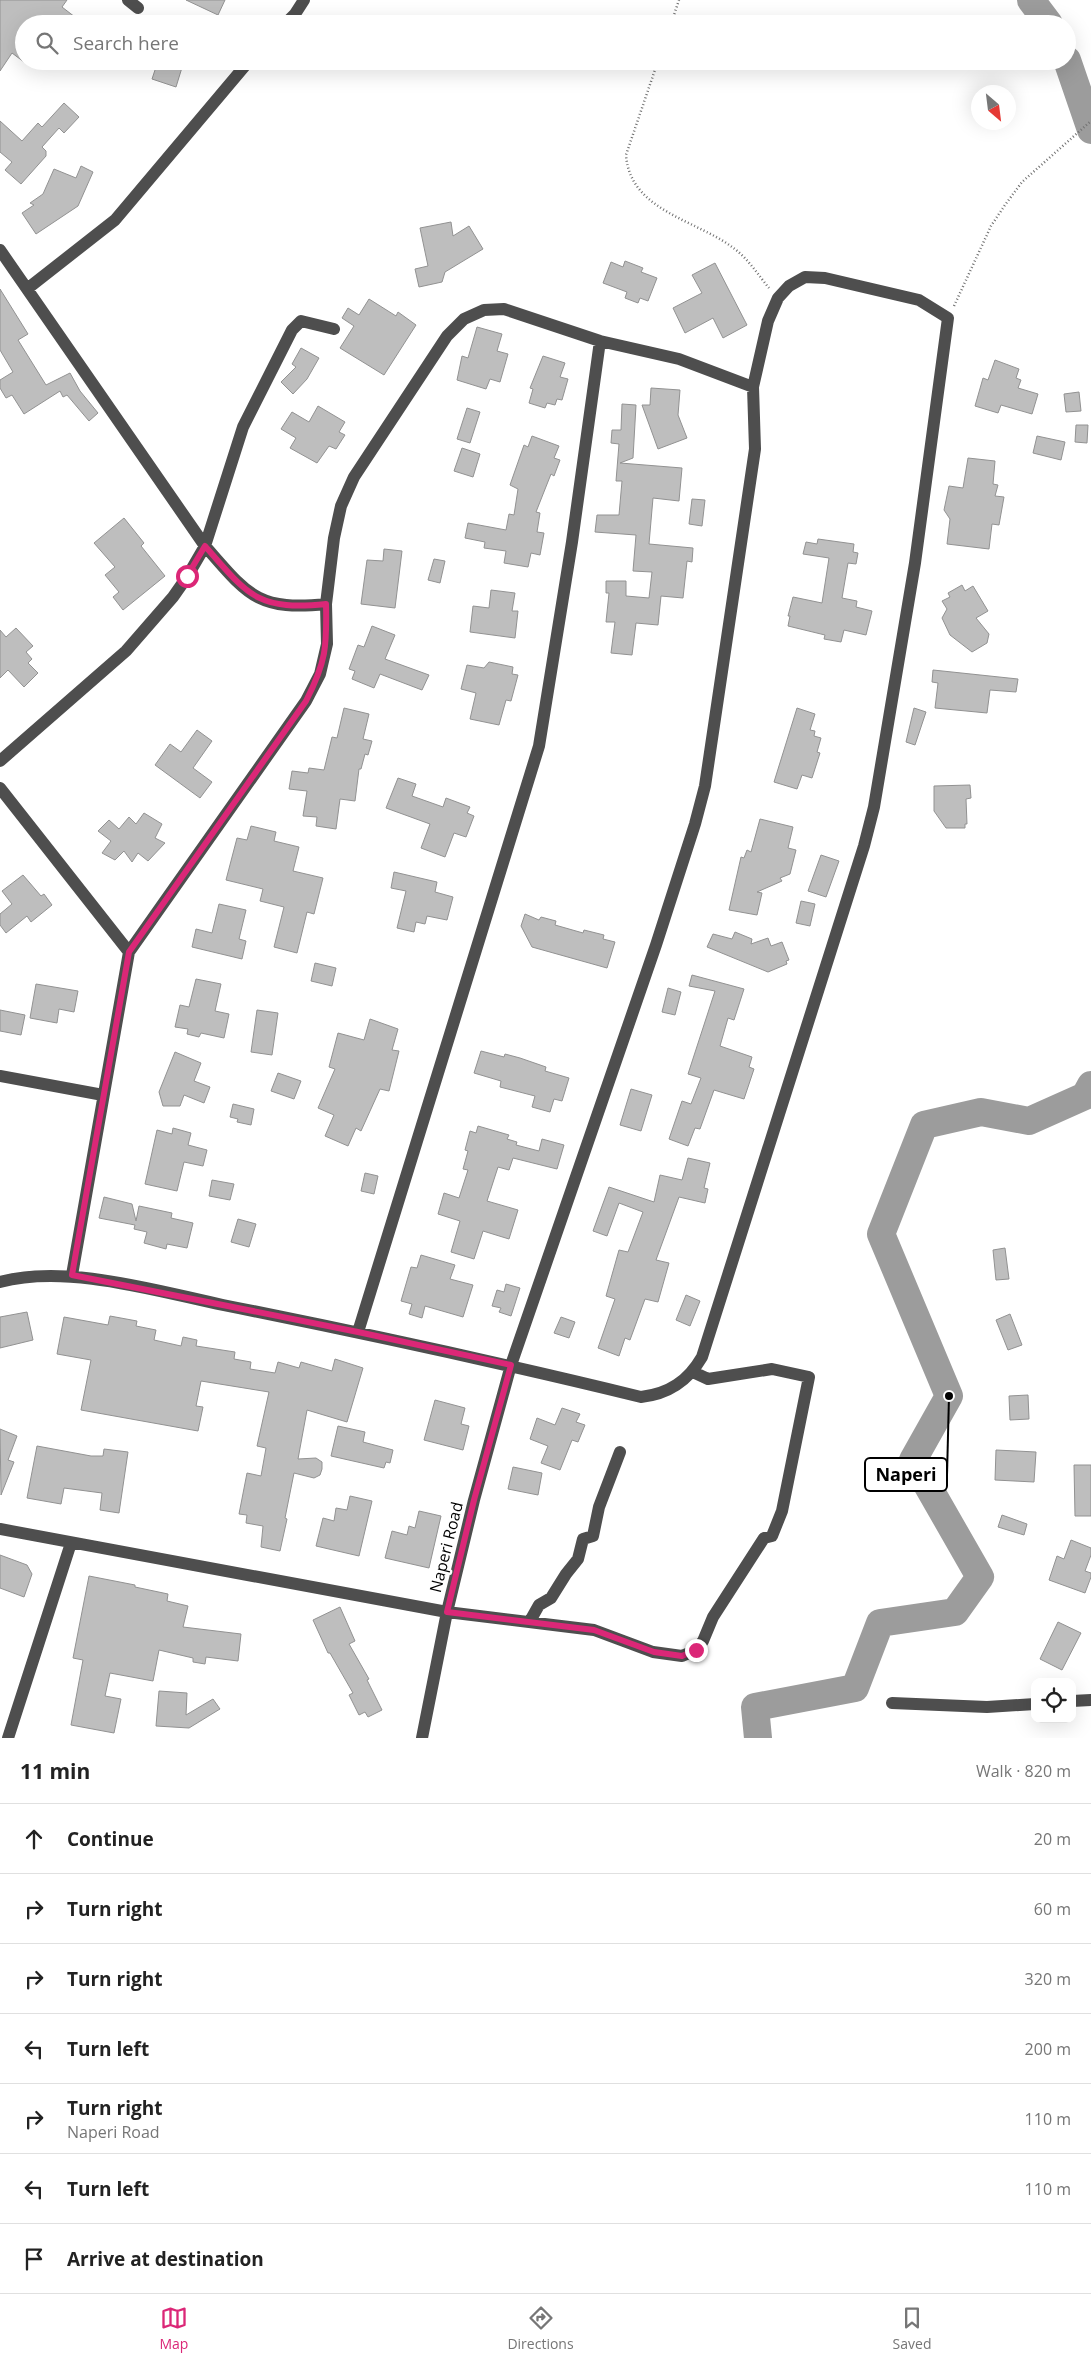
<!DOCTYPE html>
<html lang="en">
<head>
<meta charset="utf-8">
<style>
  body { margin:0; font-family:"Open Sans",sans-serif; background:#f6f6f6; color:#222 }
  .controls { position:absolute; right:15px; bottom:15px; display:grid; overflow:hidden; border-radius:10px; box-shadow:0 5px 20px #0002 }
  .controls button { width:45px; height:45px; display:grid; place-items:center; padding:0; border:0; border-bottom:1px solid #e0e0e0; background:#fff; color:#222; font:25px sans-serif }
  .compass { position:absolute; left:971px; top:85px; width:45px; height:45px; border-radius:50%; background:#fff; box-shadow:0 5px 20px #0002; rotate:152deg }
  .stop { position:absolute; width:15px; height:15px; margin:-11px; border:4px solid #db2777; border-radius:50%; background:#fff }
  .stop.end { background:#db2777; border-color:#fff; box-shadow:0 1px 5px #0008 }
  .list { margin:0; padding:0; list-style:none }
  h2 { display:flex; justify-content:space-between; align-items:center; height:65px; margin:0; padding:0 20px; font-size:21px }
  h2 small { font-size:16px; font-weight:400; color:#767676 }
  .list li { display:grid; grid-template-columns:32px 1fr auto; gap:15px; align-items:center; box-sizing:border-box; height:70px; padding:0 20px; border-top:1px solid #e0e0e0 }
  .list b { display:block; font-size:19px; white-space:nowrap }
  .list p { margin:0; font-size:16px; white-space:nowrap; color:#767676 }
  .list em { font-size:16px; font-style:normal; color:#767676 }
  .icon { flex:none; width:28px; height:28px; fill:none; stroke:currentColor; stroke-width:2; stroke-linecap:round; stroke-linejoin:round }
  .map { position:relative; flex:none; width:1091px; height:1738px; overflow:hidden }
  .search { position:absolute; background:#fff; box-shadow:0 5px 20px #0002; left:15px; right:15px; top:15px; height:55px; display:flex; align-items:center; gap:12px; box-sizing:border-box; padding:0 18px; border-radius:28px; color:#767676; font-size:19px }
  .sheet { height:555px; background:#fff }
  nav { display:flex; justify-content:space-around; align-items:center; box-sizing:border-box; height:70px; border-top:1px solid #e0e0e0; background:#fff; font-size:14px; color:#767676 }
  nav a { display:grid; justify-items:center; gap:2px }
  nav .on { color:#db2777 }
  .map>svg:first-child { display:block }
</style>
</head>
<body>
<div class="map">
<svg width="1091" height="1738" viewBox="0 0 1091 1738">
  <rect width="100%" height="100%" fill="#fff"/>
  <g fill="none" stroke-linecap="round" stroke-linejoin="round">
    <path stroke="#9c9c9c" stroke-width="28" d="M1031,0L1049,24
      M1067,60L1091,130
      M758,1738L755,1707L855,1688L880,1623L955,1612L980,1577L913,1460L949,1396L881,1234L924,1125L981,1112L1029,1121L1085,1096L1091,1085"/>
  </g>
  <path fill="#bebebe" stroke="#929292" d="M0,0H67L62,7L84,24H24V62L12,53L0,71Z
    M186,0H225L218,15Z
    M158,61H184L176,87L152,79Z
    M64,103L79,117L64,133L59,128L42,147L46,151V156L21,184L5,170L12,162L0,152V121L22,141L38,123L42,127Z
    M81,166L93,172L78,206L36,234L22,213L34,205L30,203L43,194L54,169L76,178Z
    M451,222L453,236L469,226L483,249L445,272L442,282L419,287L415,269L428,266L420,228Z
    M625,261L643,268L641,272L657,278L648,301L640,298L638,303L625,298L627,292L603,283L611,262L623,267Z
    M715,263L747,325L723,338L713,318L685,333L673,308L702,293L692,275Z
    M0,289L28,334L18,340L46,385L70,373L80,391L98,413L89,421L67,395L63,397L60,391L24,414L12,395L6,398L0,388V380L13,372L0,350Z
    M369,299L396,316L398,312L416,325L384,375L340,348L354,326L342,318L348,308L359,315Z
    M477,327L502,334L497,351L508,354L500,382L490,379L486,389L457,380L462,356L468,358Z
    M301,348L319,358L307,379L293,394L281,382L296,367L292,364Z
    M543,356L565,363L560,377L568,379L562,400L557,399L555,405L547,403L545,408L529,403L533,389L530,388Z
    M995,360L1019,369L1016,378L1021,380L1018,388L1038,394L1032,414L1001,405L998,413L975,406L983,378L988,380Z
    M651,388L680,390L678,415L687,438L658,449L642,405H650Z
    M1079,392L1081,411L1066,412L1064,394Z
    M622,404L636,405L633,458L620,463L682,468L679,501L653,498L649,544L693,548L692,562L687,561L683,598L661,596L658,625L636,623L632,655L611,653L615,622H606L609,593H606V581H626V596L649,598L652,572L633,571L636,535L595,532L597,515H619L622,481H616L619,444L611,443L612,430H621Z
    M318,406L345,422L339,432L345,435L336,449L329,446L317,463L290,448L296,438L281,429L292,412L309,422Z
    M467,408L480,412L470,443L457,439Z
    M1076,425H1088L1087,443L1075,442Z
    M532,436L559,446L554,458L560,460L554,476L551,474L536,512L540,513L537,532L544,533L540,555L531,553L528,567L504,563L506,551L484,548L485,542L465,538L468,523L506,530L509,514L514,515L518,489L510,485L524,445L528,447Z
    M1037,436L1065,442L1061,460L1033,453Z
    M462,448L480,454L473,477L454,471Z
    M968,458L995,461L993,484L998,485L995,496L1004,497L999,525L992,524L989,549L947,544L950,519L944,510L949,486L963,488Z
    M692,499L705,500L702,526L689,524Z
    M124,518L144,543L141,546L165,576L123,610L113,597L119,592L105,575L115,567L94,543Z
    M818,539L854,544L853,552L858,553L856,564L848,563L842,598L857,601L856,607L872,611L866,635L844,630L841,642L824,639L825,635L788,626L790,616H788L793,597L822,603L829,558L803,554L806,542L817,544Z
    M384,549L402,551L395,608L361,604L367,560L383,561Z
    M434,559L445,561L440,583L428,580Z
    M962,585L965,591L973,586L988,611L976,618L989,634L987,643L972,652L950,635L942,618L947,609L942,601L950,597L948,593Z
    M491,590L515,593L512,611H518L515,638L470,632L473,606L489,608Z
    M372,626L395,635L385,659L429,675L422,690L380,674L374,688L352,679L355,671L349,669L358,645L364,647Z
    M16,628L33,646L26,652L32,659L28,663L38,673L24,687L8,670L0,678V630L6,637Z
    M489,662L513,667L512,674L518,675L511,701L506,700L499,725L470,719L476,693L461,689L467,665L484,668Z
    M933,670L1018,679L1016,692L990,690L987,713L935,708L938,683L932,682Z
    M344,708L369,714L363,739L372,741L368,755L365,754L361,769H359L355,801L340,799L336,829L316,826L317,817L303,816L307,791L289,789L292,771L308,773L309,768L324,770L332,737L337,738Z
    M797,708L815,714L810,730L815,731L814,736L821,738L817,752L820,753L812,778L802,775L797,789L774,782Z
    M914,708L926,712L915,745L906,742Z
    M197,730L212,741L193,768L212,782L200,798L155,765L170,744L181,752Z
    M398,778L416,784L412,796L443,807L446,798L470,807L467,813L474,816L466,837L454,833L445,857L421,848L430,824L386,808Z
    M970,785L971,798L966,799L967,824H965V828H946L934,811V786Z
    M144,813L162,824L155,838L165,843L148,861L138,853L132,862L124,851L115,860L102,853L111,841L98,831L109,820L119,829L129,817L136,824Z
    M760,819L793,827L788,848L796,850L790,874L780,878L782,881L757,892L762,893L757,915L729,910L741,857L744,858L747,850L751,852Z
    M251,826L276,832L274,841L299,847L293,871L323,878L314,914L307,912L297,953L274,947L284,907L260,901L263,889L226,880L237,838L247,840Z
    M821,855L839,861L826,897L808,891Z
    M394,872L437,882L435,892L453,897L447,920L427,916L425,924L416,922L414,932L397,928L406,891L391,888Z
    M23,875L41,896L44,894L52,905L31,922L27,916L6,933L0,925V914L12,904L2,891Z
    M801,901L815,904L810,926L796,923Z
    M219,904L246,910L239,939L246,941L242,959L192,947L196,929L212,933Z
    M525,914L539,920L541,917L556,921L555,925L583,933L584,930L604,935L603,939L615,942L607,968L532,947L521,926Z
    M735,932L752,939L751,944L768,938L771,946L782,942L789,960L786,961L787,964L768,972L707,947L713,934L732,939Z
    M315,963L336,968L332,986L311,981Z
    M692,975L744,989L734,1020L728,1018L720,1046L752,1057L749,1067L754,1069L744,1099L714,1090L700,1129L695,1128L688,1146L669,1139L682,1101L691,1104L701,1078L688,1074L715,991L689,986Z
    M196,979L221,984L215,1011L229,1014L224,1038L201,1033L199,1037L187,1034L188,1029L175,1027L180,1005L189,1007Z
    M36,984L78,991L74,1012L59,1009L57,1023L30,1018Z
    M668,988L681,992L675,1015L662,1012Z
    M0,1010L25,1015L21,1035L0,1031Z
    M257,1010L278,1013L272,1055L251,1052Z
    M370,1019L398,1029L392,1050L399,1051L389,1091L380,1089L361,1131L356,1128L348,1146L325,1136L334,1115L318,1108L335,1069L329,1067L338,1033L364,1040Z
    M481,1051L504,1057L505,1054L520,1058L546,1067L545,1071L569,1078L562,1101L554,1099L550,1112L532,1107L535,1096L500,1087L501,1081L474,1073Z
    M175,1052L201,1063L194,1081L210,1087L204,1103L184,1095L180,1106H163L159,1092Z
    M278,1073L301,1081L294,1099L271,1091Z
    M631,1089L652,1095L641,1131L620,1125Z
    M233,1104L254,1109L251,1125L237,1122L238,1119L230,1117Z
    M478,1126L509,1135L507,1139L517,1142L516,1145L539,1151L542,1139L564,1145L557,1169L513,1158L509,1170L498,1167L487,1201L518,1210L509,1239L483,1231L474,1259L451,1252L460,1221L438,1214L444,1193L459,1198L468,1170L463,1169L468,1151L465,1150L470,1131L476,1133Z
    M173,1128L191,1133L188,1145L207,1150L203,1166L184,1162L177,1191L145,1184L157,1130L172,1134Z
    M688,1158L710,1163L704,1188L708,1189L705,1203L679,1197L656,1260L669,1263L658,1302L645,1299L630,1340L625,1338L619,1356L598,1348L615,1299L606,1296L619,1250L628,1252L643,1212L619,1203L607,1236L593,1231L609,1187L654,1202L660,1175L682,1180Z
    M365,1173L378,1176L374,1194L361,1191Z
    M212,1180L234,1184L230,1200L209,1196Z
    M104,1197L132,1204L136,1221L139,1206L172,1213L171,1218L193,1223L187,1248L167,1244L166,1249L144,1243L147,1232L134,1229L135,1225L99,1218Z
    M238,1219L256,1224L249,1247L231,1242Z
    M1005,1248L1009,1279L996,1280L993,1250Z
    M421,1255L455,1265L450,1279L473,1285L463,1317L425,1306L422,1318L409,1314L412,1304L401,1301L411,1267L417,1268Z
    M506,1284L520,1288L511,1316L499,1312L501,1308L492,1306L497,1290L504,1292Z
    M686,1295L700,1301L690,1326L676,1320Z
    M27,1312L33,1340L0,1348V1317Z
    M1010,1314L1022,1345L1008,1350L996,1320Z
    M110,1316L137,1321L136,1326L156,1330L154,1340L181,1346L183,1337L197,1340L196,1346L235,1352L234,1359L251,1362L250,1369L275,1373L278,1362L299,1368L301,1362L332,1371L335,1359L363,1368L347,1422L307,1410L298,1459L316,1458L322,1462V1469L320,1475L314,1478L294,1473L285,1518L287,1519L280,1551L261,1547L263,1526L246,1523L247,1515L239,1514L247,1473L261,1476L266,1448L257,1446L269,1392L201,1381L196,1406L203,1407L198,1431L81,1410L91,1360L57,1354L64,1317L108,1325Z
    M561,1317L575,1322L569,1338L554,1333Z
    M1028,1395L1029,1419L1010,1420L1009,1396Z
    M435,1400L465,1408L461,1424L469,1426L463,1450L424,1440Z
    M562,1408L580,1414L576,1422L585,1425L578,1442L572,1440L560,1470L541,1463L548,1446L530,1439L537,1418L555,1425Z
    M338,1426L365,1432L363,1442L393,1450L390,1463L386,1462L384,1468L331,1456Z
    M0,1429L17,1436L8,1460L14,1462L1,1495Z
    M37,1446L91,1456H103L104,1449L128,1452L119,1513L100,1510L102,1493L64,1488L61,1504L27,1498Z
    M996,1450L1036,1452L1034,1482L995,1480Z
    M1074,1465H1091V1516H1075Z
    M513,1467L542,1473L538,1495L508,1489Z
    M350,1496L372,1501L359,1556L316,1546L323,1518L334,1521L336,1508L347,1510Z
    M419,1511L441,1516L429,1568L385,1558L392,1531L407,1535L409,1526L415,1528Z
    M1002,1515L1027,1524L1024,1535L998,1527Z
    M1071,1540L1091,1548V1555L1085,1571L1091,1573V1577L1085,1593L1049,1580L1057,1556L1064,1559Z
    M0,1555L27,1565L32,1574L24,1597L0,1588Z
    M89,1576L135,1585V1587L168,1594L167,1601L188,1606L183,1627L241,1634L238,1661L206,1657L205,1664L193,1662V1658L159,1650L153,1681L110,1673L105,1696L121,1699L114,1733L71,1725L83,1660L73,1658Z
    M340,1607L355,1641L349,1644L369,1679L367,1680L382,1710L368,1717L365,1712L359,1715L349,1695L353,1693L330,1653H328L313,1620Z
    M1058,1622L1081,1633L1062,1670L1040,1659Z
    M159,1691L187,1693L186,1715L213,1699L220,1709L189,1728L156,1726Z"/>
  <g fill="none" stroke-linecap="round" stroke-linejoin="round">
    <path stroke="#707070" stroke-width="2.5" stroke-dasharray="1 2.5" stroke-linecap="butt" d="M671,24L679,0
      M658,61L626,155C630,212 699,220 736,250C749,260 759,276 769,288
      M954,306L991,226L1005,205L1022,182L1091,121"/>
    <path stroke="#4e4e4e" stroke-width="12" d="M128,0L138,8
      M285,24L295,14L304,0
      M0,250L205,546C248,595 257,611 326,604
      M27,289L115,220L249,61
      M0,761L126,651L173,597L187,577L205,546L243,427L292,330L301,321L334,329
      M0,788L129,952
      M0,1076L103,1095
      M72,1275L129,952L306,701L320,674L327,644L326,604L334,538L341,506L354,477L447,336L464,319L484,310L504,309L600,341L679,359L753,387
      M0,1282C67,1264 156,1291 223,1305C363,1333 502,1363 641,1397C669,1394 688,1381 702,1357L864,846L874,807L915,563L948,318L919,300L825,278L805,277L789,286L778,298L768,321L753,387L755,449L705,786L695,824L656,945L511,1365L474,1500L447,1612L422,1738
      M358,1332L539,746L572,542L600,341
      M0,1529L447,1612L594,1630L653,1652L682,1656L696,1650L703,1641L713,1617L764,1538L772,1536L782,1511L809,1377L772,1369L708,1379L693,1372
      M530,1621L539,1605L551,1598L566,1574L578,1559L583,1539L593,1536L599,1507L620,1452
      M1072,1701L1091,1700
      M892,1703L987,1707L1035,1704
      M8,1738L71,1543"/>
  </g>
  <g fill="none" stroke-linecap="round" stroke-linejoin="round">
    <path stroke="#db2777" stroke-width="6" d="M187,576L205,546C248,595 257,611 326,604C327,647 326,662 306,701L129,952L72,1275L358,1332L511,1365L474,1500L447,1612L594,1630L654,1652L682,1656L696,1650"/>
  </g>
  <g text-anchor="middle" stroke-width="4.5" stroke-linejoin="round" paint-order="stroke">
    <g font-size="16" fill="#000" stroke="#fff">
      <text transform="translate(446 1547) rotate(-76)" y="6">Naperi Road</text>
    </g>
  </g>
  <path fill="none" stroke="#000" stroke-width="2" d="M949 1396L947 1475"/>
  <circle fill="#000" stroke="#fff" stroke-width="2" cx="949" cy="1396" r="5"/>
  <rect fill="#fff" stroke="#000" stroke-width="2" x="865" y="1458" width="82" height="33" rx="5"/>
  <g font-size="18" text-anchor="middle" font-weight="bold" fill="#000">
    <text x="906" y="1481">Naperi</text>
  </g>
</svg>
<div class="controls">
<button><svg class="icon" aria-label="locate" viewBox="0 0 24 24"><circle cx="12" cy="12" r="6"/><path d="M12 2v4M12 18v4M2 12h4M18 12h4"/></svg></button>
</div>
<svg class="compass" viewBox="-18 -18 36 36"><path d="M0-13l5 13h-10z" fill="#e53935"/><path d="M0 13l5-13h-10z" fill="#767676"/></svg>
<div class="stop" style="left:187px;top:576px"></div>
<div class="stop end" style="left:696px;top:1650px"></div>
<div class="search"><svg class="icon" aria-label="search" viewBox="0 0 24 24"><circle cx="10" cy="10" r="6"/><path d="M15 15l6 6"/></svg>Search here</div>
</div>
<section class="sheet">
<h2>11 min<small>Walk · 820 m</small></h2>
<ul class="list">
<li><svg class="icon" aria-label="ahead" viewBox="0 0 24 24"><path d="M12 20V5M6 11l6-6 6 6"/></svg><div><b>Continue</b></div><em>20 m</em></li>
<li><svg class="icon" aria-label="right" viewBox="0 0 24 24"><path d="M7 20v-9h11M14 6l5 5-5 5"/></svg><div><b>Turn right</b></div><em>60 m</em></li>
<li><svg class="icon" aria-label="right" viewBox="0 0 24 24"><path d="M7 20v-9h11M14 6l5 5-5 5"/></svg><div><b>Turn right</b></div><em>320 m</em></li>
<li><svg class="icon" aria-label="left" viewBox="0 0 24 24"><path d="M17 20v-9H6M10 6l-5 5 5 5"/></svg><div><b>Turn left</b></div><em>200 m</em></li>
<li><svg class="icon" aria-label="right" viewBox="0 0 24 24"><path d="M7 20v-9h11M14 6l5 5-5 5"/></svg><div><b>Turn right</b><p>Naperi Road</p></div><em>110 m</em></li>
<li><svg class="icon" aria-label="left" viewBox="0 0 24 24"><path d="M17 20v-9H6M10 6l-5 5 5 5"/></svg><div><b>Turn left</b></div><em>110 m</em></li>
<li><svg class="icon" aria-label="arrive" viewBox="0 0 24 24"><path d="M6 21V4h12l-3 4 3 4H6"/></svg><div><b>Arrive at destination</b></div></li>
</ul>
</section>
<nav>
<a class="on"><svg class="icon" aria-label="map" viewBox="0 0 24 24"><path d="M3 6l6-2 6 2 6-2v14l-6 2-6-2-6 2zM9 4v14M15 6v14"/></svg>Map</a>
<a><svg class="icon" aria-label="directions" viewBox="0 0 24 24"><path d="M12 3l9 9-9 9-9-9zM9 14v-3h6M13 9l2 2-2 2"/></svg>Directions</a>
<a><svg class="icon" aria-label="saved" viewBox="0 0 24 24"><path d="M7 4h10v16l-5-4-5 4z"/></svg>Saved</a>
</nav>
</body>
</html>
